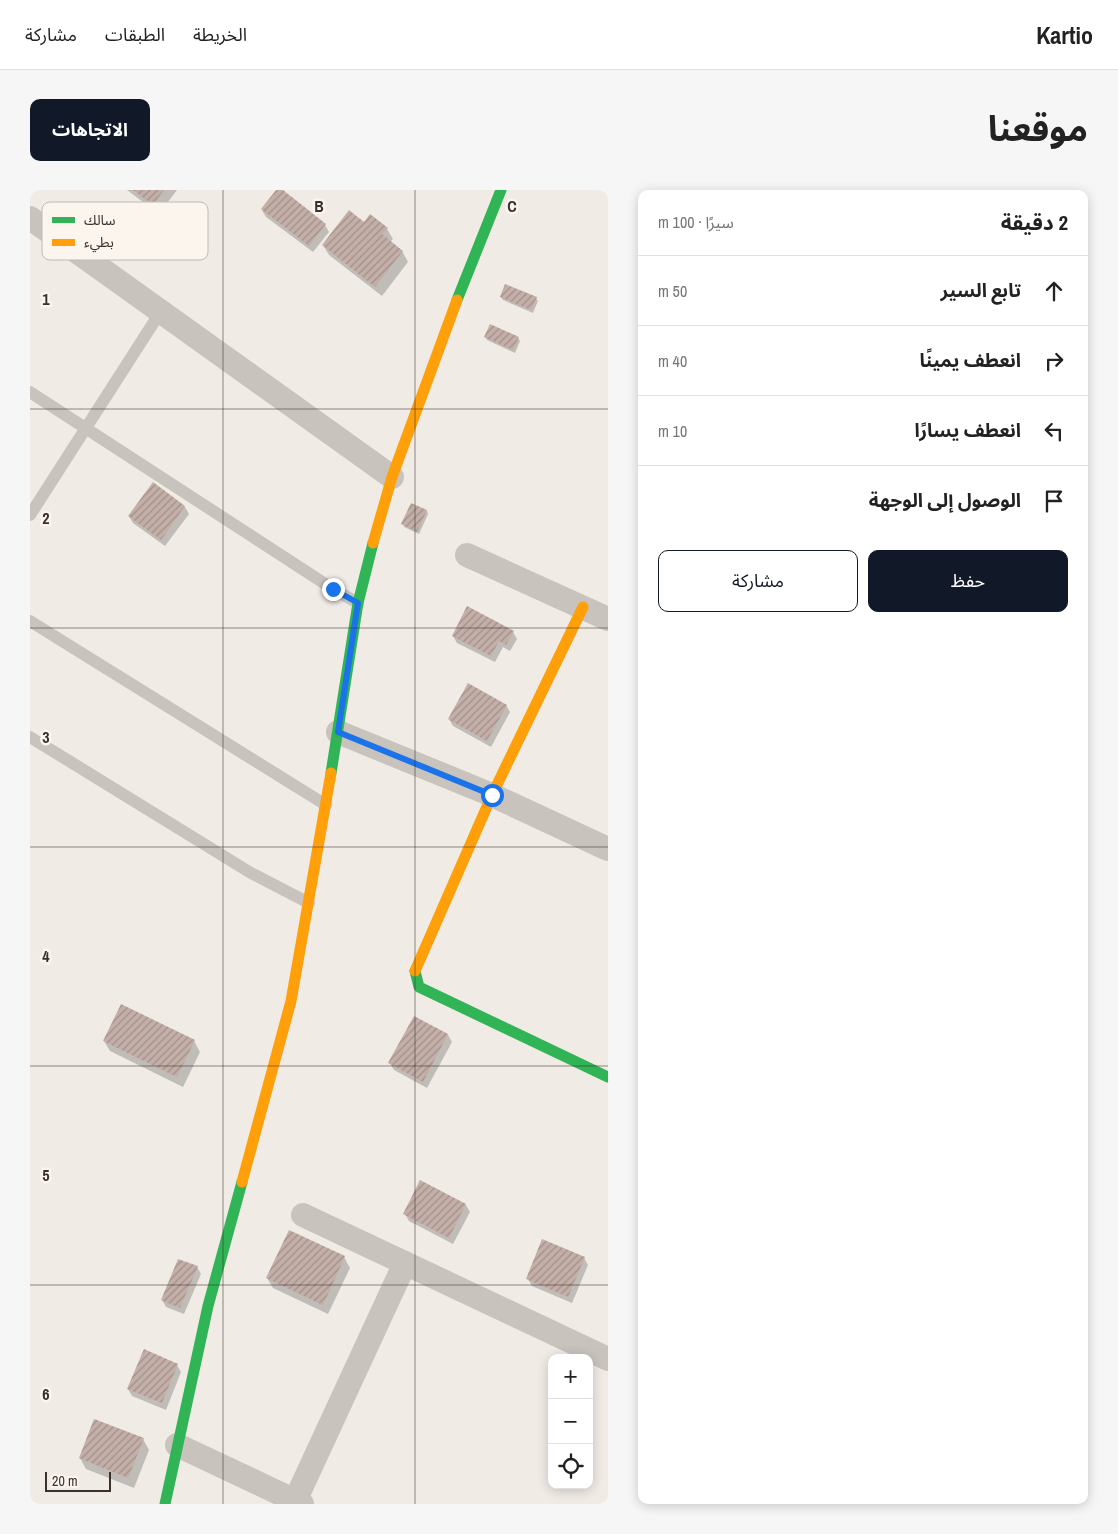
<!DOCTYPE html>
<html lang="ar">
<head>
<meta charset="utf-8">
<style>
  body { margin:0; font-family:"Archivo Narrow","Noto Sans Arabic",sans-serif; background:#f6f6f6; color:#222; direction:rtl }
  .controls { position:absolute; right:15px; bottom:15px; display:grid; overflow:hidden; border-radius:10px; box-shadow:0 2px 12px #0003 }
  .controls button { width:45px; height:45px; display:grid; place-items:center; padding:0; border:0; border-bottom:1px solid #e0e0e0; background:#fff; color:#222; font:25px sans-serif }
  .scale { position:absolute; left:15px; bottom:12px; width:66px; box-sizing:border-box; padding-left:5px; border:2px solid #3b302b; border-top:0; font-size:14px; line-height:18px; white-space:nowrap; color:#3b302b; -webkit-text-stroke:4px #fbf5ee; paint-order:stroke }
  .stop { position:absolute; width:15px; height:15px; margin:-11px; border:4px solid #1a73e8; border-radius:50%; background:#fff }
  .stop.end { background:#1a73e8; border-color:#fff; box-shadow:0 1px 5px #0008 }
  .list { margin:0; padding:0; list-style:none }
  h2 { display:flex; justify-content:space-between; align-items:center; height:65px; margin:0; padding:0 20px; font-size:21px }
  h2 small { font-size:16px; font-weight:400; color:#767676 }
  .list li { display:grid; grid-template-columns:32px 1fr auto; gap:15px; align-items:center; box-sizing:border-box; height:70px; padding:0 20px; border-top:1px solid #e0e0e0 }
  .list b { display:block; font-size:19px; white-space:nowrap }
  .list em { font-size:16px; font-style:normal; color:#767676 }
  .actions { display:flex; gap:10px; padding:15px 20px }
  .actions a { flex:1; padding:11px 0; border:1px solid #111827; border-radius:10px; text-align:center; font-size:18px; color:#111827 }
  .actions .main { background:#111827; color:#fff }
  .icon { flex:none; width:28px; height:28px; fill:none; stroke:currentColor; stroke-width:2; stroke-linecap:round; stroke-linejoin:round }
  .map { position:relative; flex:none; width:578px; height:1314px; overflow:hidden; direction:ltr; border-radius:10px }
  header { display:flex; align-items:center; gap:30px; box-sizing:border-box; height:70px; padding:0 25px; background:#fff; border-bottom:1px solid #e0e0e0 }
  header strong { font-size:24px }
  nav { display:flex; gap:28px; margin-inline-start:auto; font-size:18px }
  .intro { display:flex; align-items:center; justify-content:space-between; box-sizing:border-box; height:120px; padding:0 30px }
  h1 { margin:0; font-size:35px }
  .button { padding:12px 22px; border-radius:10px; background:#111827; color:#fff; font-size:18px; font-weight:700 }
  main { display:flex; gap:30px; padding:0 30px }
  aside { flex:1; background:#fff; border-radius:10px; box-shadow:0 2px 12px #0003 }
  .map>svg:first-child { display:block }
</style>
</head>
<body>
<header>
<strong>Kartio</strong>
<nav><a>الخريطة</a><a>الطبقات</a><a>مشاركة</a></nav>
</header>
<div class="intro"><h1>موقعنا</h1><a class="button">الاتجاهات</a></div>
<main>
<aside>
<h2>2 دقيقة<small>سيرًا · 100 m</small></h2>
<ul class="list">
<li><svg class="icon" aria-label="ahead" viewBox="0 0 24 24"><path d="M12 20V5M6 11l6-6 6 6"/></svg><div><b>تابع السير</b></div><em>50 m</em></li>
<li><svg class="icon" aria-label="right" viewBox="0 0 24 24"><path d="M7 20v-9h11M14 6l5 5-5 5"/></svg><div><b>انعطف يمينًا</b></div><em>40 m</em></li>
<li><svg class="icon" aria-label="left" viewBox="0 0 24 24"><path d="M17 20v-9H6M10 6l-5 5 5 5"/></svg><div><b>انعطف يسارًا</b></div><em>10 m</em></li>
<li><svg class="icon" aria-label="arrive" viewBox="0 0 24 24"><path d="M6 21V4h12l-3 4 3 4H6"/></svg><div><b>الوصول إلى الوجهة</b></div></li>
</ul>
<div class="actions"><a class="main">حفظ</a><a>مشاركة</a></div>
</aside>
<div class="map">
<svg width="578" height="1314" viewBox="0 0 578 1314">
  <defs>
    <pattern id="building-hatch" width="6" height="6" patternUnits="userSpaceOnUse" patternTransform="scale(1.25)"><rect width="6" height="6" fill="#c3afa7"/><path d="M-1 1l2-2M0 6l6-6M5 7l2-2" fill="none" stroke="#a08f88"/></pattern>
  </defs>
  <rect width="100%" height="100%" fill="#f0ebe5"/>
  <path fill="#0003" d="M97,0H147L129,24Z
    M248,0H250L295,35L299,42L283,62L236,27L232,20Z
    M357,39L363,49L360,52L372,61L378,72L352,106L299,65L293,55Z
    M471,107L506,108L508,111L503,123L473,110Z
    M455,147L488,148L490,151L485,163L457,150Z
    M123,294L155,317L159,324L135,356L103,333L99,326Z
    M382,314L397,321L398,324L389,344L374,337L373,334Z
    M483,442L487,449L480,461L473,457L465,472L427,453L423,446Z
    M476,515L480,522L461,557L423,536L419,529Z
    M385,827L418,845L422,852L397,898L364,880L360,873Z
    M74,851H164L170,862L153,897L80,861Z
    M436,1015L440,1022L423,1054L379,1031L375,1024Z
    M314,1067L320,1078L298,1124L243,1098L237,1088Z
    M554,1068L558,1075L542,1113L502,1096L498,1089Z
    M167,1077L171,1084L154,1124L136,1117L132,1110Z
    M147,1175L151,1182L136,1220L102,1206L98,1199Z
    M113,1249L119,1260L104,1298L56,1279L50,1268Z"/>
  <path fill="url(#building-hatch)" d="M103,0H134L123,15Z
    M246,0H253L296,34L279,56L231,19Z
    M319,20L334,32L340,24L358,38L352,44L373,61L345,97L292,55Z
    M475,94L507,107L501,120L470,107Z
    M460,134L489,147L483,160L454,147Z
    M123,292L155,316L131,350L98,326Z
    M381,313L397,320L387,342L371,334Z
    M437,416L484,441L476,455L469,451L461,466L422,446Z
    M438,493L477,515L457,551L418,529Z
    M91,814L165,850L147,887L73,851Z
    M384,826L418,844L393,892L358,873Z
    M390,990L436,1014L419,1048L373,1024Z
    M259,1040L315,1066L293,1115L236,1088Z
    M512,1049L555,1067L538,1107L496,1089Z
    M148,1069L168,1076L150,1118L131,1110Z
    M114,1159L148,1174L132,1213L97,1199Z
    M64,1229L114,1248L98,1288L49,1268Z"/>
  <g fill="none" stroke-linecap="round" stroke-linejoin="round">
    <path stroke="#c9c3be" stroke-width="12" d="M0,202L303,399L328,413
      M0,325L131,121
      M0,431L296,615
      M0,547L221,683L279,713"/>
    <path stroke="#c9c3be" stroke-width="24" d="M0,28L362,287
      M437,365L578,429
      M308,542L462,605L578,659
      M273,1025L578,1169
      M147,1255L272,1314
      M265,1311L375,1073"/>
    <path stroke="#30b455" stroke-width="11" d="M427,110L471,0
      M301,583L328,413L343,353
      M385,781L389,797L578,887
      M135,1314L178,1116L212,992"/>
    <path stroke="#ff9f0a" stroke-width="11" d="M343,353L362,287L427,110
      M385,781L462,605L553,417
      M212,992L261,811L301,583"/>
  </g>
  <g fill="none" stroke-linecap="round" stroke-linejoin="round">
    <path stroke="#1a73e8" stroke-width="6" d="M303,399L328,413L308,542L462,605"/>
  </g>
  <path fill="none" stroke="#3b302b" stroke-width="1" stroke-opacity="0.55" d="M193,0V1314M385,0V1314M0,219H578M0,438H578M0,657H578M0,876H578M0,1095H578"/>
  <rect x="12" y="12" width="166" height="58" rx="8" fill="#fbf5ee" stroke="#c1bab4" stroke-width="1"/>
  <rect x="22" y="27" width="23" height="6" fill="#30b455"/>
  <rect x="22" y="49" width="23" height="7" fill="#ff9f0a"/>
  <g font-size="14" fill="#3b302b">
    <text x="54" y="35">سالك</text>
    <text x="54" y="57">بطيء</text>
  </g>
  <g font-size="16" text-anchor="middle" font-weight="bold" fill="#3b302b" stroke="#fbf5ee" stroke-width="5" stroke-linejoin="round" paint-order="stroke">
    <text x="289" y="22">B</text>
    <text x="482" y="22">C</text>
    <text x="16" y="115">1</text>
    <text x="16" y="334">2</text>
    <text x="16" y="553">3</text>
    <text x="16" y="772">4</text>
    <text x="16" y="991">5</text>
    <text x="16" y="1210">6</text>
  </g>
</svg>
<div class="controls">
<button>+</button>
<button>−</button>
<button><svg class="icon" aria-label="locate" viewBox="0 0 24 24"><circle cx="12" cy="12" r="6"/><path d="M12 2v4M12 18v4M2 12h4M18 12h4"/></svg></button>
</div>
<div class="scale">20 m</div>
<div class="stop" style="left:462px;top:605px"></div>
<div class="stop end" style="left:303px;top:399px"></div>
</div>
</main>
</body>
</html>
